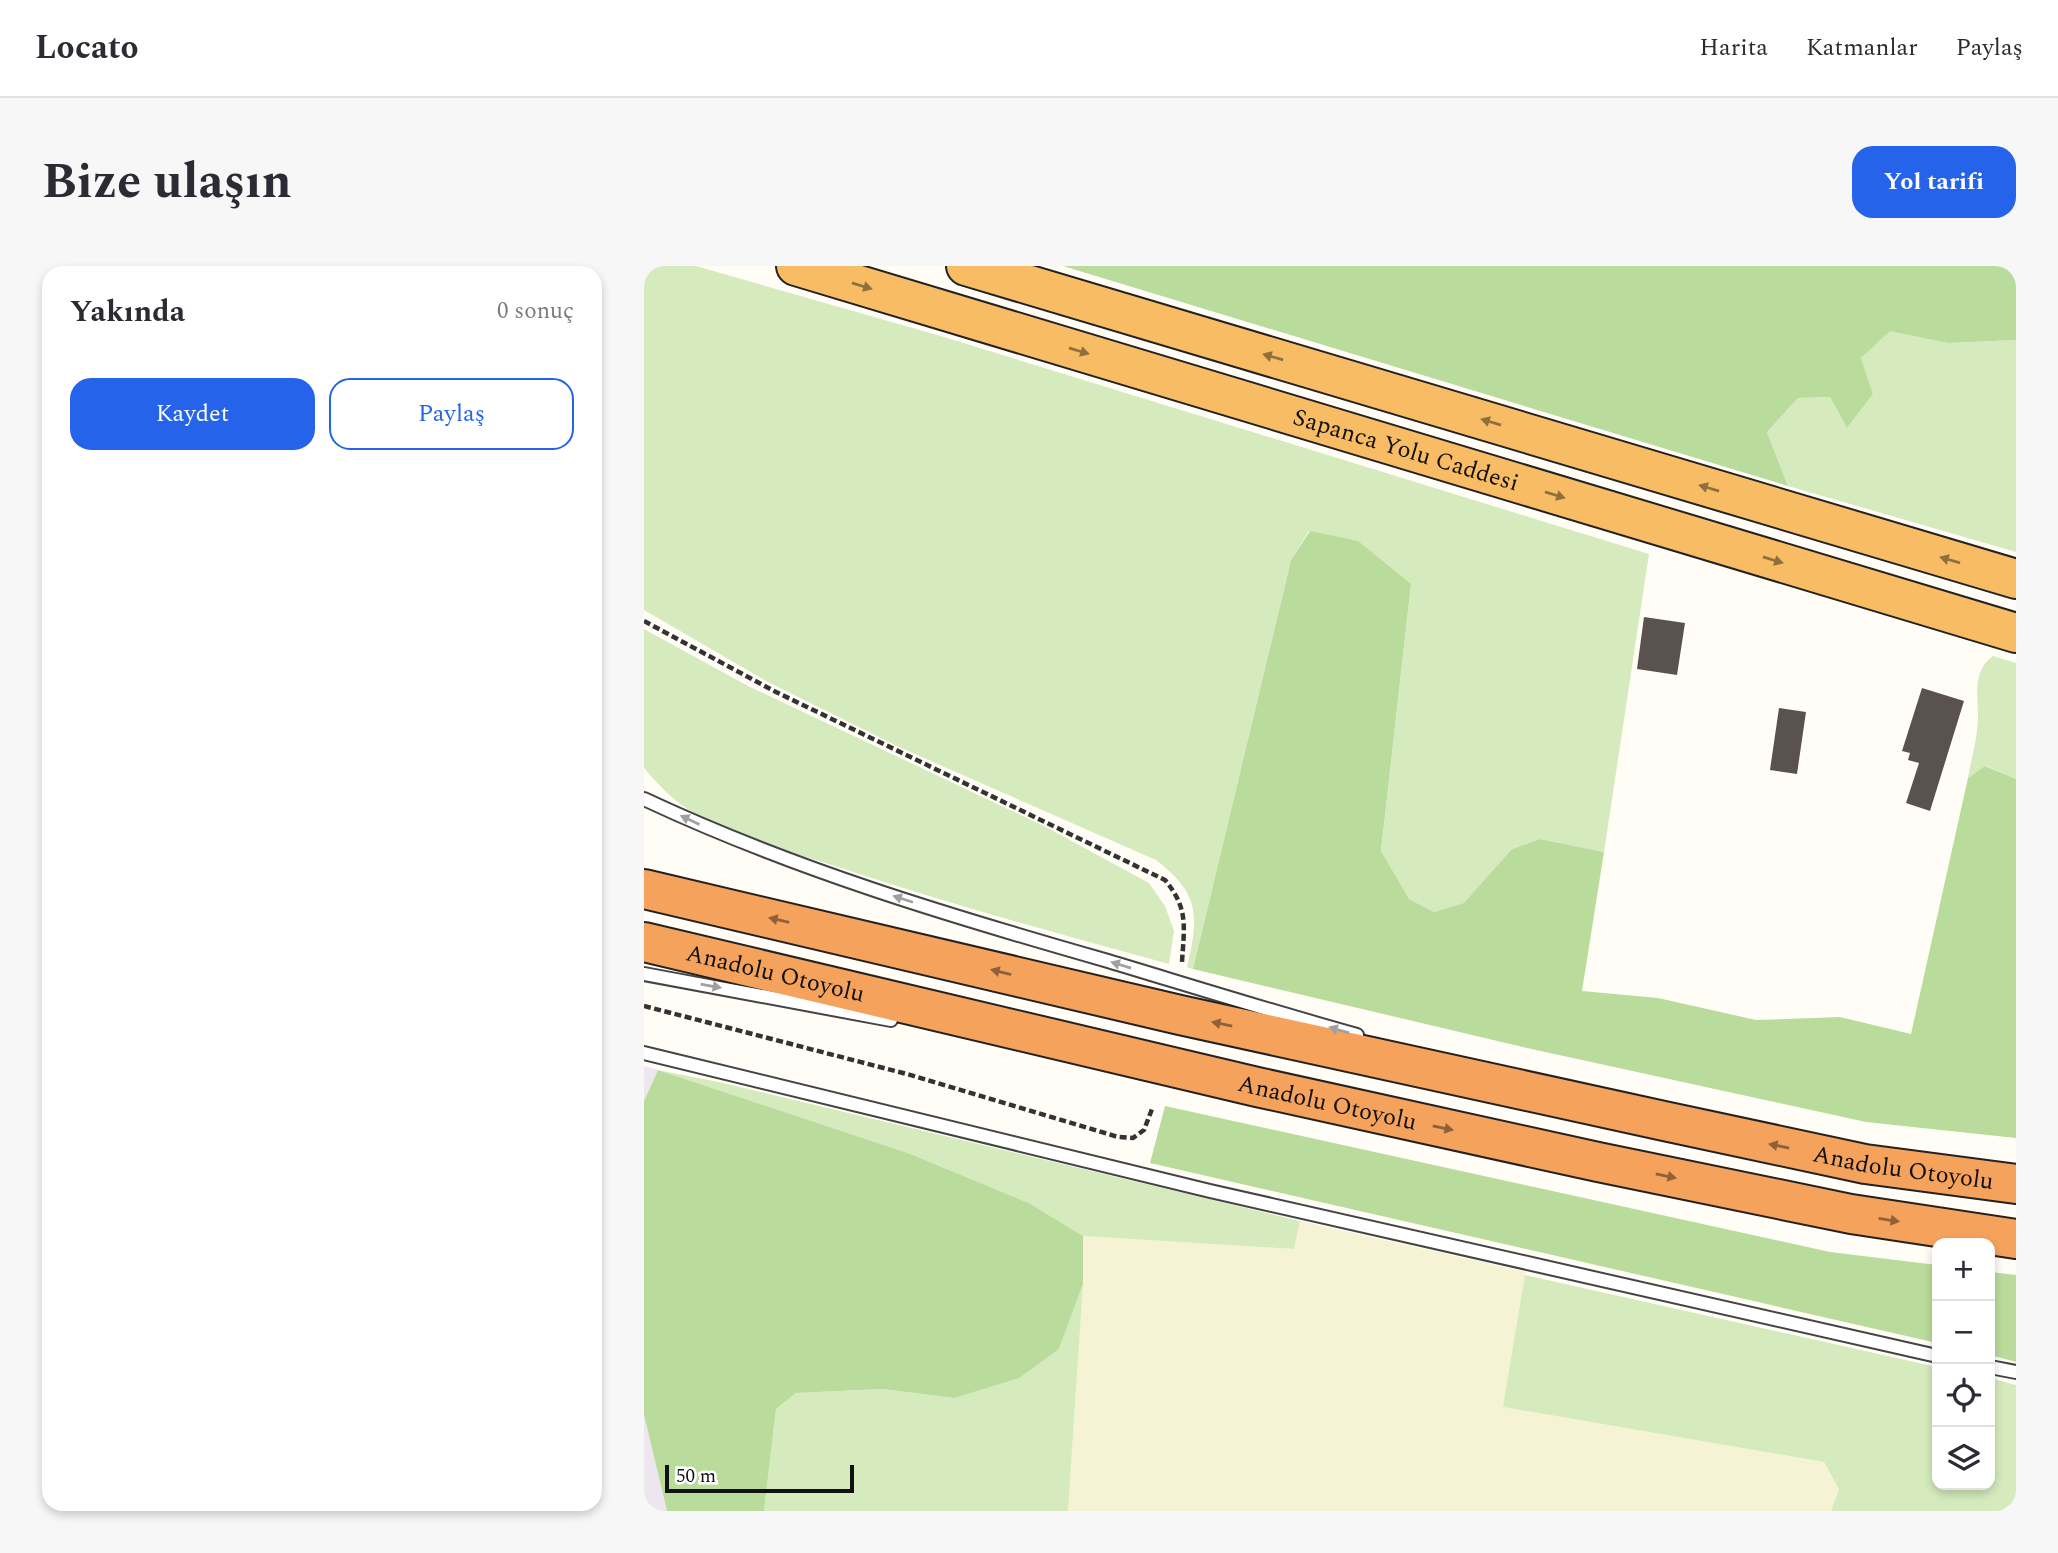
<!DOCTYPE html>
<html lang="tr">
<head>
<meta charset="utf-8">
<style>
  body { margin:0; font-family:Spectral,serif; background:#f7f7f7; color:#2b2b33 }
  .controls { position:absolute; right:21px; bottom:21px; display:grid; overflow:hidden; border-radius:14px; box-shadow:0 4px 10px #0003 }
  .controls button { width:63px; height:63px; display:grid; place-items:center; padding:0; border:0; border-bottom:2px solid #e1e1e2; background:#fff; color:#2b2b33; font:35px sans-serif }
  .scale { position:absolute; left:21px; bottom:18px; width:189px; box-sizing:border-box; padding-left:7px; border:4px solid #111; border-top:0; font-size:19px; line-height:24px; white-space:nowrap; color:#111; -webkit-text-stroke:5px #fff; paint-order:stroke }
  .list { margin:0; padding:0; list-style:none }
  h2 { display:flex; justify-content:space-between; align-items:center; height:91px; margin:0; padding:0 28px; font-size:30px }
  h2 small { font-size:23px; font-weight:400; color:#7c7c81 }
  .actions { display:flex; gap:14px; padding:21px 28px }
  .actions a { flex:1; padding:16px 0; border:2px solid #2563eb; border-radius:21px; text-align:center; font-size:24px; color:#2563eb }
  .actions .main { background:#2563eb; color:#fff }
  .icon { flex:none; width:38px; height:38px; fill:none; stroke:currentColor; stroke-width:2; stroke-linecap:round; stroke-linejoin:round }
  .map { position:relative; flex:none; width:1372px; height:1245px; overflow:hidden; border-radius:21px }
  header { display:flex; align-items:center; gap:42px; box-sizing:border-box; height:98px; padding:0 35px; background:#fff; border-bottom:2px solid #e1e1e2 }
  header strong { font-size:33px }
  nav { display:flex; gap:38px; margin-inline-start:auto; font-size:24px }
  .intro { display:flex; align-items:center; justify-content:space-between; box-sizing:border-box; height:168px; padding:0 42px }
  h1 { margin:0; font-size:49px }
  .button { padding:18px 32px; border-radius:21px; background:#2563eb; color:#fff; font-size:24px; font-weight:700 }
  main { display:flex; gap:42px; padding:0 42px }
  aside { flex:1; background:#fff; border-radius:21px; box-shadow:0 4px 10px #0003 }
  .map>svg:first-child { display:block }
</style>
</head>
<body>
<header>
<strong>Locato</strong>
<nav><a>Harita</a><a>Katmanlar</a><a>Paylaş</a></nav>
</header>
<div class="intro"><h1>Bize ulaşın</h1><a class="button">Yol tarifi</a></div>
<main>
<aside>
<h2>Yakında<small>0 sonuç</small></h2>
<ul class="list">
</ul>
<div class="actions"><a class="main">Kaydet</a><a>Paylaş</a></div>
</aside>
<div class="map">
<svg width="1372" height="1245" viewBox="0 0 1372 1245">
  <rect width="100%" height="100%" fill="#fffdf5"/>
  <path fill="#eee6ef" d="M0,800L14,804L0,835Z
    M0,1149L23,1245H0Z"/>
  <path fill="#f6f3d4" d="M656,955L882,1006L860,1141L1180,1196L1195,1223L1187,1245H424L439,1018V970L649,983Z"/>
  <path fill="#d5ebbd" d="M0,0H52L300,71L1005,288L960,586L896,573L868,583L821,637L790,646L765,633L737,586L767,319L665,265L647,294L549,703L543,701C555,650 556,628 512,594L255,481L122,415L0,344Z
    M1246,64L1304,77L1372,74V286L1144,220L1123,166L1154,132L1186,131L1203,162L1229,128L1217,92Z
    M0,363L104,420L400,560L505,617L521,640L530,665L525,698C415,668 305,638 197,602C147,586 92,571 47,545C28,534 14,518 0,502Z
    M1349,390L1372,397V513L1342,500L1324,512C1327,493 1334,471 1334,451C1334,429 1328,405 1349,390Z
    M14,804L79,817L656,955L650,983L439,970L385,937L264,887Z
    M881,1009L1293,1101V1219H1346V1112L1372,1119V1245H1187L1195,1223L1180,1196L859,1141Z
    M439,1018L424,1245H120L132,1143L152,1127L239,1123L310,1132L415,1083Z"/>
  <path fill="#b9dc9c" d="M419,0H1372V74L1304,77L1246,65L1217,92L1229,128L1203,162L1186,131L1154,132L1123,166L1144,220Z
    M666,265L714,275L767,318L737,585L765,633L790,646L820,637L868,583L896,573L960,586L938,725L1014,732L1112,754L1196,751L1267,768L1324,512L1341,500L1372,513V872L1222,856L883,782L549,703L647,294Z
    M14,804L264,887L385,937L439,970V1018L415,1083L375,1112L310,1132L239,1123L152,1127L132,1143L120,1245H23L0,1149V835Z
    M521,840L1186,986L1293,999V1077L506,897Z
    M1346,1006L1372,1009V1096L1346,1089Z"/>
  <path fill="#5a524d" d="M1000,351L1041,357L1033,409L993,403Z
    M1278,422L1320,435L1286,545L1262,537L1275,497L1264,494L1266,487L1258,485Z
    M1135,442L1162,446L1153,508L1126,504Z"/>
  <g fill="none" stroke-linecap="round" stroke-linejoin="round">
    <defs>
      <path id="service" d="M0,533C149,603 306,650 464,695C547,720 630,746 713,769
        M0,708L247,754
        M0,787L566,925L1293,1090
        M1346,1101L1372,1106"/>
      <g id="trunk">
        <path id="s1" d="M152,0L1372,367"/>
        <path d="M322,0L1372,313"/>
      </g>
      <g id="motorway">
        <path id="s2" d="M0,623L536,749L1020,855L1221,898L1372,918"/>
        <path id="s3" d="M0,676L613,821L954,896L1207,948L1372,973"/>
      </g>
    </defs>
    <use href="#service" stroke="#444" stroke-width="16"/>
    <use href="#trunk" stroke="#222" stroke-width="42"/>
    <use href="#motorway" stroke="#222" stroke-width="42"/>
    <path stroke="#333" stroke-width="4.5" stroke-dasharray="7 3.5" stroke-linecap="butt" d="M0,355L132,426L521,614C545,643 540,661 538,696
      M0,740L263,808L474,871L489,872L500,864L508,843"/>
    <use href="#service" stroke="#fff" stroke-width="12"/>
    <use href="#trunk" stroke="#f7bc64" stroke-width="38"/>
    <use href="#motorway" stroke="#f5a25d" stroke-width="38"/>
  </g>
  <defs><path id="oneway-solid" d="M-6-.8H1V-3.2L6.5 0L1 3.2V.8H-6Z" transform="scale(1.75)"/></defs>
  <g fill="#906f3f">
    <use href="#oneway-solid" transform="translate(218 20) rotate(17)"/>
    <use href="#oneway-solid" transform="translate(435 85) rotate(17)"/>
    <use href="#oneway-solid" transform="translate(629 91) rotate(-164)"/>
    <use href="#oneway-solid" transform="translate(847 156) rotate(-163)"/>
    <use href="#oneway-solid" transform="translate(1065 222) rotate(-163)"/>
    <use href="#oneway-solid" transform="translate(911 229) rotate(17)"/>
    <use href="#oneway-solid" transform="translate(1129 294) rotate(17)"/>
    <use href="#oneway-solid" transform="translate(1306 294) rotate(-164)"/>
  </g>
  <g fill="#a0a0a0">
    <use href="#oneway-solid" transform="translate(46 554) rotate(-155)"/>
    <use href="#oneway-solid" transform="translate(259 633) rotate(-162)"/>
    <use href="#oneway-solid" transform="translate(477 699) rotate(-163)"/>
    <use href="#oneway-solid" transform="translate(67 720) rotate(10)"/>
    <use href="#oneway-solid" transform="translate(695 764) rotate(-164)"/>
  </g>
  <g fill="#8e613b">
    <use href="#oneway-solid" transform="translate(135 654) rotate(-167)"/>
    <use href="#oneway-solid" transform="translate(357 706) rotate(-166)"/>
    <use href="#oneway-solid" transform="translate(578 758) rotate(-168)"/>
    <use href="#oneway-solid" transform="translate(799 862) rotate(12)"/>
    <use href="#oneway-solid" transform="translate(1135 880) rotate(-168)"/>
    <use href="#oneway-solid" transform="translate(1022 910) rotate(12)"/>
    <use href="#oneway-solid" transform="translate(1245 954) rotate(9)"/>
  </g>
  <g text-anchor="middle" stroke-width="7" stroke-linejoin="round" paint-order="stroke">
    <g font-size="24" fill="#111" stroke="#fff">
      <text dy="8" stroke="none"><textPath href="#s1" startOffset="637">Sapanca Yolu Caddesi</textPath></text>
      <text dy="8" stroke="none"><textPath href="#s3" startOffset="135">Anadolu Otoyolu</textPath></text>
      <text dy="8" stroke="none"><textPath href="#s3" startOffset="702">Anadolu Otoyolu</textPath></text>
      <text dy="8" stroke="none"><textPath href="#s2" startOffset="1290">Anadolu Otoyolu</textPath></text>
    </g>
  </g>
</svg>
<div class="controls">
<button>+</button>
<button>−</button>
<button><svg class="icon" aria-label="locate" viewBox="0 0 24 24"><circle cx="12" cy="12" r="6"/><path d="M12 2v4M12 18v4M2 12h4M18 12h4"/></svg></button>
<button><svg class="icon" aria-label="layers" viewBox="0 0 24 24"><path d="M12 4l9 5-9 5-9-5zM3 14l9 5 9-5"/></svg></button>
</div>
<div class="scale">50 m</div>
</div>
</main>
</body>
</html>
